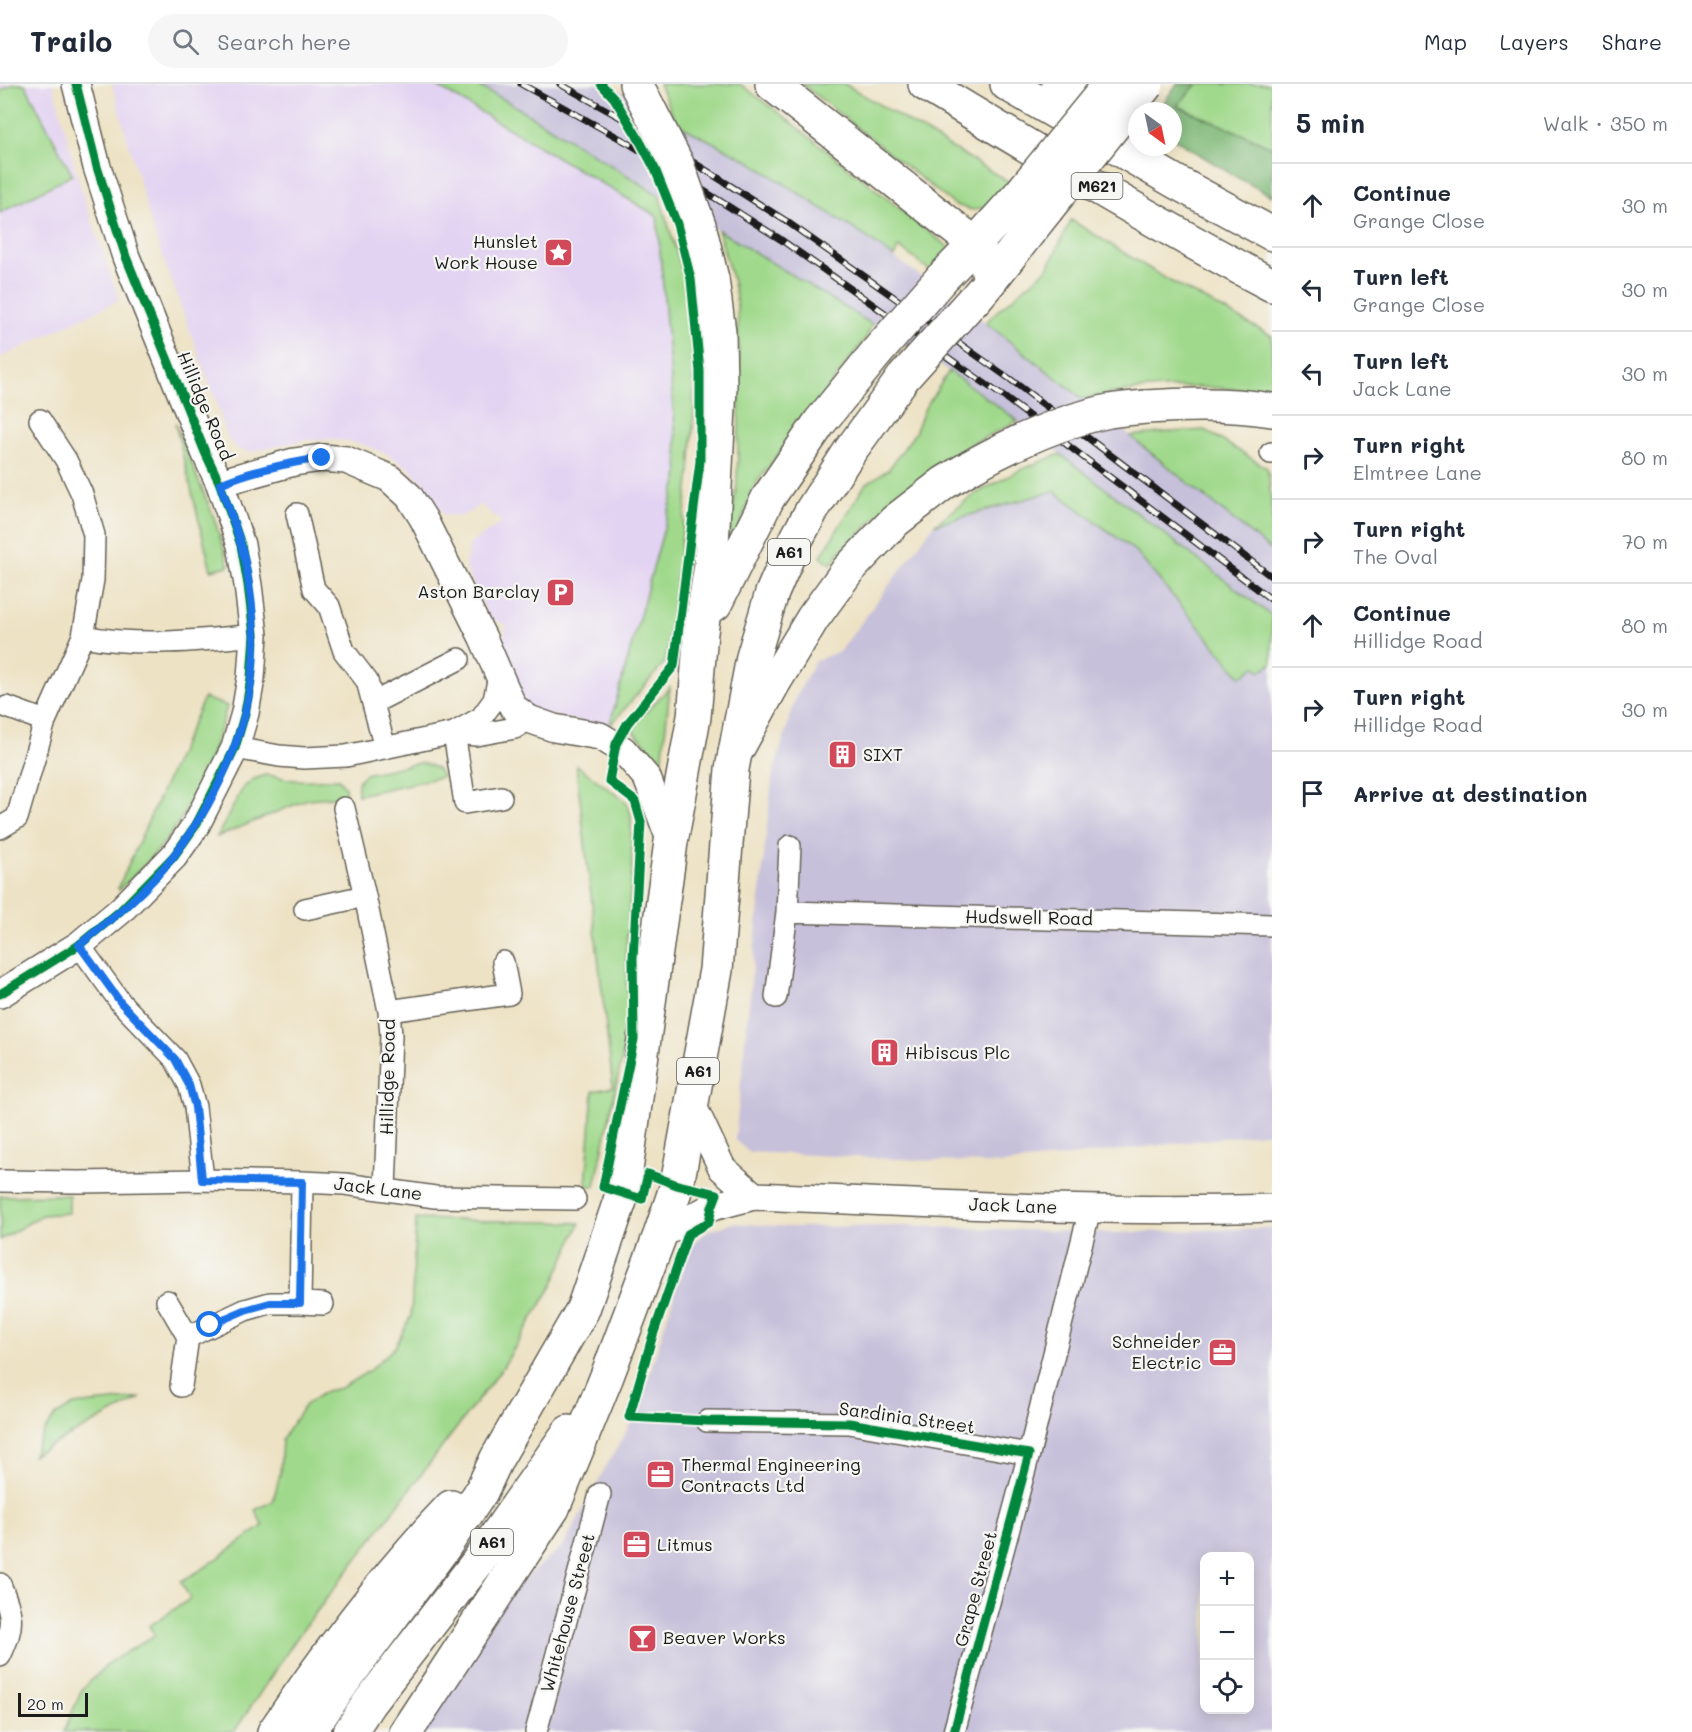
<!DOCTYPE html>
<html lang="en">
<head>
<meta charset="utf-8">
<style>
  body { margin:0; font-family:Mali,sans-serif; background:#f6f6f7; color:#1f2937 }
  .controls { position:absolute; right:18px; bottom:18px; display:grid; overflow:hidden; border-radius:12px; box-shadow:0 3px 15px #0003 }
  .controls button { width:54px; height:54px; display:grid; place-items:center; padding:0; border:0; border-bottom:2px solid #e0e1e3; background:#fff; color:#1f2937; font:30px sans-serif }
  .compass { position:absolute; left:1128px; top:18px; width:54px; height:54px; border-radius:50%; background:#fff; box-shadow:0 3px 15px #0003; rotate:147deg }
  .scale { position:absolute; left:18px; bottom:15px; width:70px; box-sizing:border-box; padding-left:6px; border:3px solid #1c1c1c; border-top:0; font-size:16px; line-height:21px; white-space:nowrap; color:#1c1c1c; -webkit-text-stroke:4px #f6f6f2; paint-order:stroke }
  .stop { position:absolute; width:18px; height:18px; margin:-14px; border:4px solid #1a73e8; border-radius:50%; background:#fff }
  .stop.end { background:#1a73e8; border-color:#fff; box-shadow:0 2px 6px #0008 }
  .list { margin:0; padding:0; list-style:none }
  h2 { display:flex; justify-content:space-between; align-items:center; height:78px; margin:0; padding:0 24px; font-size:26px }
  h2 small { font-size:20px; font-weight:400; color:#747a83 }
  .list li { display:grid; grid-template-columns:39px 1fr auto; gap:18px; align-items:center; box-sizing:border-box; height:84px; padding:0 24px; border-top:2px solid #e0e1e3 }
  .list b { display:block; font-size:22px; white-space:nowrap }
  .list p { margin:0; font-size:20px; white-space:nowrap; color:#747a83 }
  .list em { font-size:20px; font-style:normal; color:#747a83 }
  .icon { flex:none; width:33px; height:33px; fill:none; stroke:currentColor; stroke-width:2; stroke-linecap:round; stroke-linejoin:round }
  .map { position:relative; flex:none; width:1272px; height:1648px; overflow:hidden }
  header { display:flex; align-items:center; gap:36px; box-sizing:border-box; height:84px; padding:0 30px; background:#fff; border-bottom:2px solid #e0e1e3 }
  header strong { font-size:28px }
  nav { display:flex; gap:33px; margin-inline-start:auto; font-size:21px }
  .search { width:420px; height:54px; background:#f6f6f7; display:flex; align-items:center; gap:15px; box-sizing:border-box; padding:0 21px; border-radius:33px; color:#747a83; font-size:22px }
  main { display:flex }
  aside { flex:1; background:#fff }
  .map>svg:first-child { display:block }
</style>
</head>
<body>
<header>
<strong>Trailo</strong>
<div class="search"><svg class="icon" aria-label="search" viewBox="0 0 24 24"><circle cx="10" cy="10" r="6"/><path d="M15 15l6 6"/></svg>Search here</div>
<nav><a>Map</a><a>Layers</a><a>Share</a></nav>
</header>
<main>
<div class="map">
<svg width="1272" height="1648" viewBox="0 0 1272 1648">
  <rect width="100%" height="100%" fill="#f6f6f2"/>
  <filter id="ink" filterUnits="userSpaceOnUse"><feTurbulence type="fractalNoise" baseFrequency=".0167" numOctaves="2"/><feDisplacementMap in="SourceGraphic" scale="12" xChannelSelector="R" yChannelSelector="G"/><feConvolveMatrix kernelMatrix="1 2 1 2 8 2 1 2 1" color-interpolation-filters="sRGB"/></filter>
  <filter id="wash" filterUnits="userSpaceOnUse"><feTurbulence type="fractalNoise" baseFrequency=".008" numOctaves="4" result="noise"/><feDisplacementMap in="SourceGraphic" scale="24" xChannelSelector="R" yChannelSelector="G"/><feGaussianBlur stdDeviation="1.35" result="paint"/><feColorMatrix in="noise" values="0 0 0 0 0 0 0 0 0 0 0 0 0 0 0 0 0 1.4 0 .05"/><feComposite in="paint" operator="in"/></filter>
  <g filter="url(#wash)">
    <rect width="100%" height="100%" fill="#ede2c4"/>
    <path fill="#e3d3f2" d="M0,0H53L81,106L119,216L0,274Z
      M112,0H433L597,95L657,132L679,390L609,643L528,627L501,561L507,541L488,533L465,482L470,460L502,438L480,420L469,429L460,432L444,431L426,401L409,384L387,370L362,360L333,355L305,356L249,368L237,364L228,355L217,320L153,146Z"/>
    <path fill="#c6c0da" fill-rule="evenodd" d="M474,0H608L677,40L749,77L863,151L986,239L1154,370L1272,467V532L992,317L949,287L505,16Z
      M1054,407L1135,467L1241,592L1255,582L1260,587L1272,580V1048L1002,1080L749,1068L735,1056L772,694L796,613L815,577L840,567L934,441Z
      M733,1139L789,1143L907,1142L1111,1149L1272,1144V1648H420L510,1506L564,1461L603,1388L639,1325L689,1162L708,1147ZM1204,1472H1250V1626H1204Z"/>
    <path fill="#a0d98c" stroke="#5e7a54" stroke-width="1.5" d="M13,0H25L72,91L0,129V7Z
      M433,0H474L505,16L659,111L684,192L692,256L694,329L690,389L666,577L609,643L679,390L657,132Z
      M659,0H740L782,31L948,163L951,170L932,188L899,163L894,173L863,151L749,77L677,40Z
      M802,0H845L1014,101L989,122L973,126L955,121Z
      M1197,0H1272V63L1176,21Z
      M1071,136L1168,196L1272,252V310C1231,302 1170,301 1129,307C1113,309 1098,312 1083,315L986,239L994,230L1048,184Z
      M718,146L872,240L866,254L754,402L733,460L728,459L737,400L740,304L737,219L733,198Z
      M949,287L1018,337L964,364L902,409L842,466L831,480L821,472L865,401L889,385L915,349L925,324Z
      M175,339L214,434L229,482L211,486Z
      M1205,346L1267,384C1272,401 1272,446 1272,467L1130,352L1170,348Z
      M1060,370L1272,532V580L1260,587L1255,582L1241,593L1135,467L1054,407L934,441L975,410L1022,385Z
      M670,603L662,679L651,665L630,644Z
      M204,614L227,622C214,667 200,709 172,748C157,769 138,788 119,806L118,804Z
      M419,679C429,680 439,683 442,693L358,711C358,701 356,696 365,690Z
      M576,681L625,717L631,730L632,788L626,868L628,926L626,955L595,1102H586L593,1007L613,1003Z
      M265,691C275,691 284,695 295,696C310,697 324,695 339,695L345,703L346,712L308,715L217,753L243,704L252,696Z
      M69,1111V1129L42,1131L0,1156V1112Z
      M416,1135L580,1139L552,1202L503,1283L298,1552L234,1648H64L81,1607L110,1578L155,1551L149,1542L190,1515L181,1497L201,1486L263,1442L255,1426L273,1417L280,1390L282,1355L305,1321L326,1307L341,1304L369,1287L395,1263L411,1232Z
      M141,1314L33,1371L43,1349L55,1332L74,1321Z"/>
    <path fill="#80b978" stroke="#4e6a4a" stroke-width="1.5" d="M1177,0H1197L1177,22L1272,63V112L1233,91L1173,54V27H1158Z"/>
  </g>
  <g filter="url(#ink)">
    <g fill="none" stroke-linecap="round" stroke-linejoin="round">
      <defs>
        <path id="minor" d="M1271,369H1272
          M297,430L314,505L329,522L344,567L367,597L385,664
          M83,552C139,563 198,557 254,551
          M373,619L459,575
          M7,623L45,637
          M454,649L465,719L501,713
          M454,649L481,634L494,616L499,592
          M235,664L279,672L304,674L346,672L454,649L476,651L515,644L529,635
          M344,724L365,812L389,927L391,951L385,1105
          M0,744L17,734L45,637L83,552L93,496L94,451L82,410L66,376L40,336
          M305,825L365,812
          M787,828L1272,841
          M79,861L121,919L175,975L189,1001L195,1023L203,1096
          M776,913L787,828L790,762
          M389,927L509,910L503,878
          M0,1097L79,1098L203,1096L302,1098L345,1100L435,1113L575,1115
          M167,1217L188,1253L181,1302
          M300,1219L323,1220
          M188,1253L245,1226L270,1219H300L302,1098
          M707,1337L849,1339L1029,1370
          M0,1500C13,1533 15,1540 0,1572
          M536,1648L600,1410
          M954,1648L1029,1370L1090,1125"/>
        <path id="tertiary" d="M220,400L233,395L294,378L322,374L346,376L389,394L409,412L423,434L483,554L513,623L529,635L554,644L600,652L623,666L647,694L671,758
          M0,910L79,861L120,827L174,772L196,741L235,664L245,629L251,594L254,551L248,501L241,461L220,400L205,368L126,173L97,83L76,0
          M692,1020L722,1084L754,1112
          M660,1151L712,1123L754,1112C926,1119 1099,1130 1272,1124"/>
        <path id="trunk" d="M772,0L975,160L986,178L990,197L975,215
          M941,195L975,160
          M715,520L768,414L820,338L877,268
          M274,1648C327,1570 385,1492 451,1423
          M309,1648L343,1598L444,1463L481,1408L497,1374L583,1225L623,1108L671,758L694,633L701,548L711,481L720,303L719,248L712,195
          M350,1648L369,1619L477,1479L569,1348
          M406,1648L553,1424L607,1292L660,1151L677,1101L716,886L732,685L753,573L772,509L791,465L812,426L850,367L903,294"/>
        <path id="motorway" d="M636,0L648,23
          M925,0C1039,69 1154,139 1272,201
          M1007,0L1176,98L1272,150
          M1058,0L1112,41
          M975,160L1021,109
          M990,197L1047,125
          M1146,323C1188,320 1230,319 1272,326
          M735,669L773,600L813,534L848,486L895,437L944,399L972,382"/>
      </defs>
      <use href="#minor" stroke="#656157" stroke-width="24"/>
      <use href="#tertiary" stroke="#656157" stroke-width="30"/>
      <use href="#trunk" stroke="#656157" stroke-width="36"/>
      <use href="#motorway" stroke="#656157" stroke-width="36"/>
      <use href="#minor" stroke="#fff" stroke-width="21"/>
      <use href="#tertiary" stroke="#fff" stroke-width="27"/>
      <use href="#trunk" stroke="#fff" stroke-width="33"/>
      <use href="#motorway" stroke="#fff" stroke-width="33"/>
      <defs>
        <path id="rail" d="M521,0L630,60L780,155L1004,313L1272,516
          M560,0L636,42L786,137L1010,295L1272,493"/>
      </defs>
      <use href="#rail" stroke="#1c1c1c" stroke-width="7"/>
      <use href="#rail" stroke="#f6f6f2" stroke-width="4.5" stroke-dasharray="14" stroke-linecap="butt"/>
      <defs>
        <path id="trunk-bridge" d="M648,23L677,80L699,141L712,195
          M877,268L941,195
          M903,294L973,216"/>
        <path id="motorway-bridge" d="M1021,109L1110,0
          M1047,125L1147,0
          M972,382C1015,358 1061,337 1109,327C1121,325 1134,324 1146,323"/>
      </defs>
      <use href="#trunk-bridge" stroke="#656157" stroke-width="36" stroke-linecap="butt"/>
      <use href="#motorway-bridge" stroke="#656157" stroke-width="36" stroke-linecap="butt"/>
      <use href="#trunk-bridge" stroke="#fff" stroke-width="33"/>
      <use href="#motorway-bridge" stroke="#fff" stroke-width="33"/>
      <defs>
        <path id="cycleway" d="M601,0L614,14L637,52L655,85L677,140L691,195L700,287V377L674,582L627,640L616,660L609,697L635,717L641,738L633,874L634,955L603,1103L642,1115L648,1090L677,1101L717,1110L712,1123L709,1138L688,1150L652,1254L629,1333L707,1337L849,1339L1029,1370L954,1648
          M0,910L79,861L120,827L174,772L196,741L235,664L245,629L251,594L254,551L248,501L241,461L220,400L205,368L126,173L97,83L76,0"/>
      </defs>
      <use href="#cycleway" stroke="#f6f6f2" stroke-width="13"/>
      <use href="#cycleway" stroke="#00873e" stroke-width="9"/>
    </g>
  </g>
  <g fill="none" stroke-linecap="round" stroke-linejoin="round" filter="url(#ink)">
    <path stroke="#1a73e8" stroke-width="8" d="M210,1241L245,1226L270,1219H300L302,1098L202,1096L195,1023L189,1001L175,975L121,919L79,861C113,834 149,805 175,770C222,709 256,630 254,551C253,524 248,487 241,461C235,440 227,420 220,400C252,386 288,379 322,374"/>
  </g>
  <defs>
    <symbol id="sight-square" viewBox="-11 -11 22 22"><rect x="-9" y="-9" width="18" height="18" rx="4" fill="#d1495b" stroke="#f6f6f2"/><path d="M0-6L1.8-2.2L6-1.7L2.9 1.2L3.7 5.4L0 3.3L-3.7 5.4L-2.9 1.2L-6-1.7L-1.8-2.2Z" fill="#fff"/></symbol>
    <symbol id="parking-square" viewBox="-11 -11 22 22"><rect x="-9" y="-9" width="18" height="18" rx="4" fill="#d1495b" stroke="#f6f6f2"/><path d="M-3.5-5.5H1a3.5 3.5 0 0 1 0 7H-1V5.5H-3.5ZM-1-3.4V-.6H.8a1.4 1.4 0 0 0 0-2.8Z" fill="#fff"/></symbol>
    <symbol id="building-square" viewBox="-11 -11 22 22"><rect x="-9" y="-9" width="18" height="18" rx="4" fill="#d1495b" stroke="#f6f6f2"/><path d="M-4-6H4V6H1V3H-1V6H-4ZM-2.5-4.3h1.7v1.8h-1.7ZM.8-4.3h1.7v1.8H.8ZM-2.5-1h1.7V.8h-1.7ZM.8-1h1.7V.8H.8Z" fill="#fff"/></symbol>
    <symbol id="office-square" viewBox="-11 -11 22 22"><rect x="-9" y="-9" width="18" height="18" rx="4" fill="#d1495b" stroke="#f6f6f2"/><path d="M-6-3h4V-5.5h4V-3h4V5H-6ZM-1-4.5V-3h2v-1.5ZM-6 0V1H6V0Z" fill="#fff"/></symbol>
    <symbol id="bar-square" viewBox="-11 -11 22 22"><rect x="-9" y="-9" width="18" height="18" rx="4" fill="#d1495b" stroke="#f6f6f2"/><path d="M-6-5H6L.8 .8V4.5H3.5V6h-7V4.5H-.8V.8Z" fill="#fff"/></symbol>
  </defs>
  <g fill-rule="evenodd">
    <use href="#sight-square" x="542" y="152" width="33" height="33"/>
    <use href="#parking-square" x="544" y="492" width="33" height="33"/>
    <use href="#building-square" x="826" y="654" width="33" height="33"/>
    <use href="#building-square" x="868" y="952" width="33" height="33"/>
    <use href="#office-square" x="1206" y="1252" width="33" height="33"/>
    <use href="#office-square" x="644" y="1374" width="33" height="33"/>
    <use href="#office-square" x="620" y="1444" width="33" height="33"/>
    <use href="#bar-square" x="626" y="1538" width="33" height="33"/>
  </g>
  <g text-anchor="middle" stroke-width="4.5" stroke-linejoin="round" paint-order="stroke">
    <g fill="#f6f6f2" stroke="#5d5d5c" stroke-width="1.5">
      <rect x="1071.5" y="89" width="51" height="26" rx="4.5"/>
      <rect x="768" y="455" width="42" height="26" rx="4.5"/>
      <rect x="677" y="974" width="42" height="26" rx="4.5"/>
      <rect x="471" y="1445" width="42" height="26" rx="4.5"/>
    </g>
    <g font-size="16" font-weight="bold" fill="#1c1c1c">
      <text x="1097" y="108">M621</text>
      <text x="789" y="474">A61</text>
      <text x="698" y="993">A61</text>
      <text x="492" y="1464">A61</text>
    </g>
    <g font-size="18" fill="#1c1c1c" stroke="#f6f6f2" text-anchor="start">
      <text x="538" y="164" text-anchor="end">Hunslet<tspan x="538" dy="21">Work House</tspan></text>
      <text x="540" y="514" text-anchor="end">Aston Barclay</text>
      <text x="863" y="677">SIXT</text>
      <text x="905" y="975">Hibiscus Plc</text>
      <text x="1201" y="1264" text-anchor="end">Schneider<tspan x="1201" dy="21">Electric</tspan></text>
      <text x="681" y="1387">Thermal Engineering<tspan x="681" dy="21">Contracts Ltd</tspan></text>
      <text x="657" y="1467">Litmus</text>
      <text x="663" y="1560">Beaver Works</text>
    </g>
    <g font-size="18" fill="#1c1c1c" stroke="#f6f6f2">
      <text transform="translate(205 322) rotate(67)" y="6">Hillidge Road</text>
      <text transform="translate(1029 834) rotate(1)" y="6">Hudswell Road</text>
      <text transform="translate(388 993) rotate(-89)" y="6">Hillidge Road</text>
      <text transform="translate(378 1105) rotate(7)" y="6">Jack Lane</text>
      <text transform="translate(1013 1122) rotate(2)" y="6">Jack Lane</text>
      <text transform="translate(907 1334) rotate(8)" y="6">Sardinia Street</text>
      <text transform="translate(976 1505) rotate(-75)" y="6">Grape Street</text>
      <text transform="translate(568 1529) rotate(-75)" y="6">Whitehouse Street</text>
    </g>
  </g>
</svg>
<div class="controls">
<button>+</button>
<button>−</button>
<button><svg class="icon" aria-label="locate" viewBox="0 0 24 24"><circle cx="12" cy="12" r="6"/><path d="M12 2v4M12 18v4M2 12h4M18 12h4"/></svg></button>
</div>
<svg class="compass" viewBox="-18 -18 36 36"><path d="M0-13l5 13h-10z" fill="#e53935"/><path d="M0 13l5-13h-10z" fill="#747a83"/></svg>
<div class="scale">20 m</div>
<div class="stop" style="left:210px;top:1241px"></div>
<div class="stop end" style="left:322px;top:374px"></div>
</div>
<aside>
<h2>5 min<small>Walk · 350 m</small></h2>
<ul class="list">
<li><svg class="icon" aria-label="ahead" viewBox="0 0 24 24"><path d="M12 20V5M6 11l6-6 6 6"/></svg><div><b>Continue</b><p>Grange Close</p></div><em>30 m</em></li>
<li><svg class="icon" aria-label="left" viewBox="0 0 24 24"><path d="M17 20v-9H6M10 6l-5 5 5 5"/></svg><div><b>Turn left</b><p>Grange Close</p></div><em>30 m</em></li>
<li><svg class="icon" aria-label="left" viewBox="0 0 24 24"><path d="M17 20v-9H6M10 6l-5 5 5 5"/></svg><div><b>Turn left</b><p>Jack Lane</p></div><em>30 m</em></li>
<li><svg class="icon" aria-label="right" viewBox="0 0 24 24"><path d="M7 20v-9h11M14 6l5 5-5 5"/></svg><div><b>Turn right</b><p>Elmtree Lane</p></div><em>80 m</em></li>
<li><svg class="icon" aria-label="right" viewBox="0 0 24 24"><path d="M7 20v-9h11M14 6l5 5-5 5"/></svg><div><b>Turn right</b><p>The Oval</p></div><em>70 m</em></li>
<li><svg class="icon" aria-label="ahead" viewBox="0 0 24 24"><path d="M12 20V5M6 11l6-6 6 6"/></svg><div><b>Continue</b><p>Hillidge Road</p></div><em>80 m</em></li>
<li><svg class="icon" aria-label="right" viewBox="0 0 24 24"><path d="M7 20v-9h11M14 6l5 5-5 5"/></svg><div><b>Turn right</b><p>Hillidge Road</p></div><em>30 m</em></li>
<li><svg class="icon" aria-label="arrive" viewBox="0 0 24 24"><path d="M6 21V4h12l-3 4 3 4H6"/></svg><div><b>Arrive at destination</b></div></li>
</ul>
</aside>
</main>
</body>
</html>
